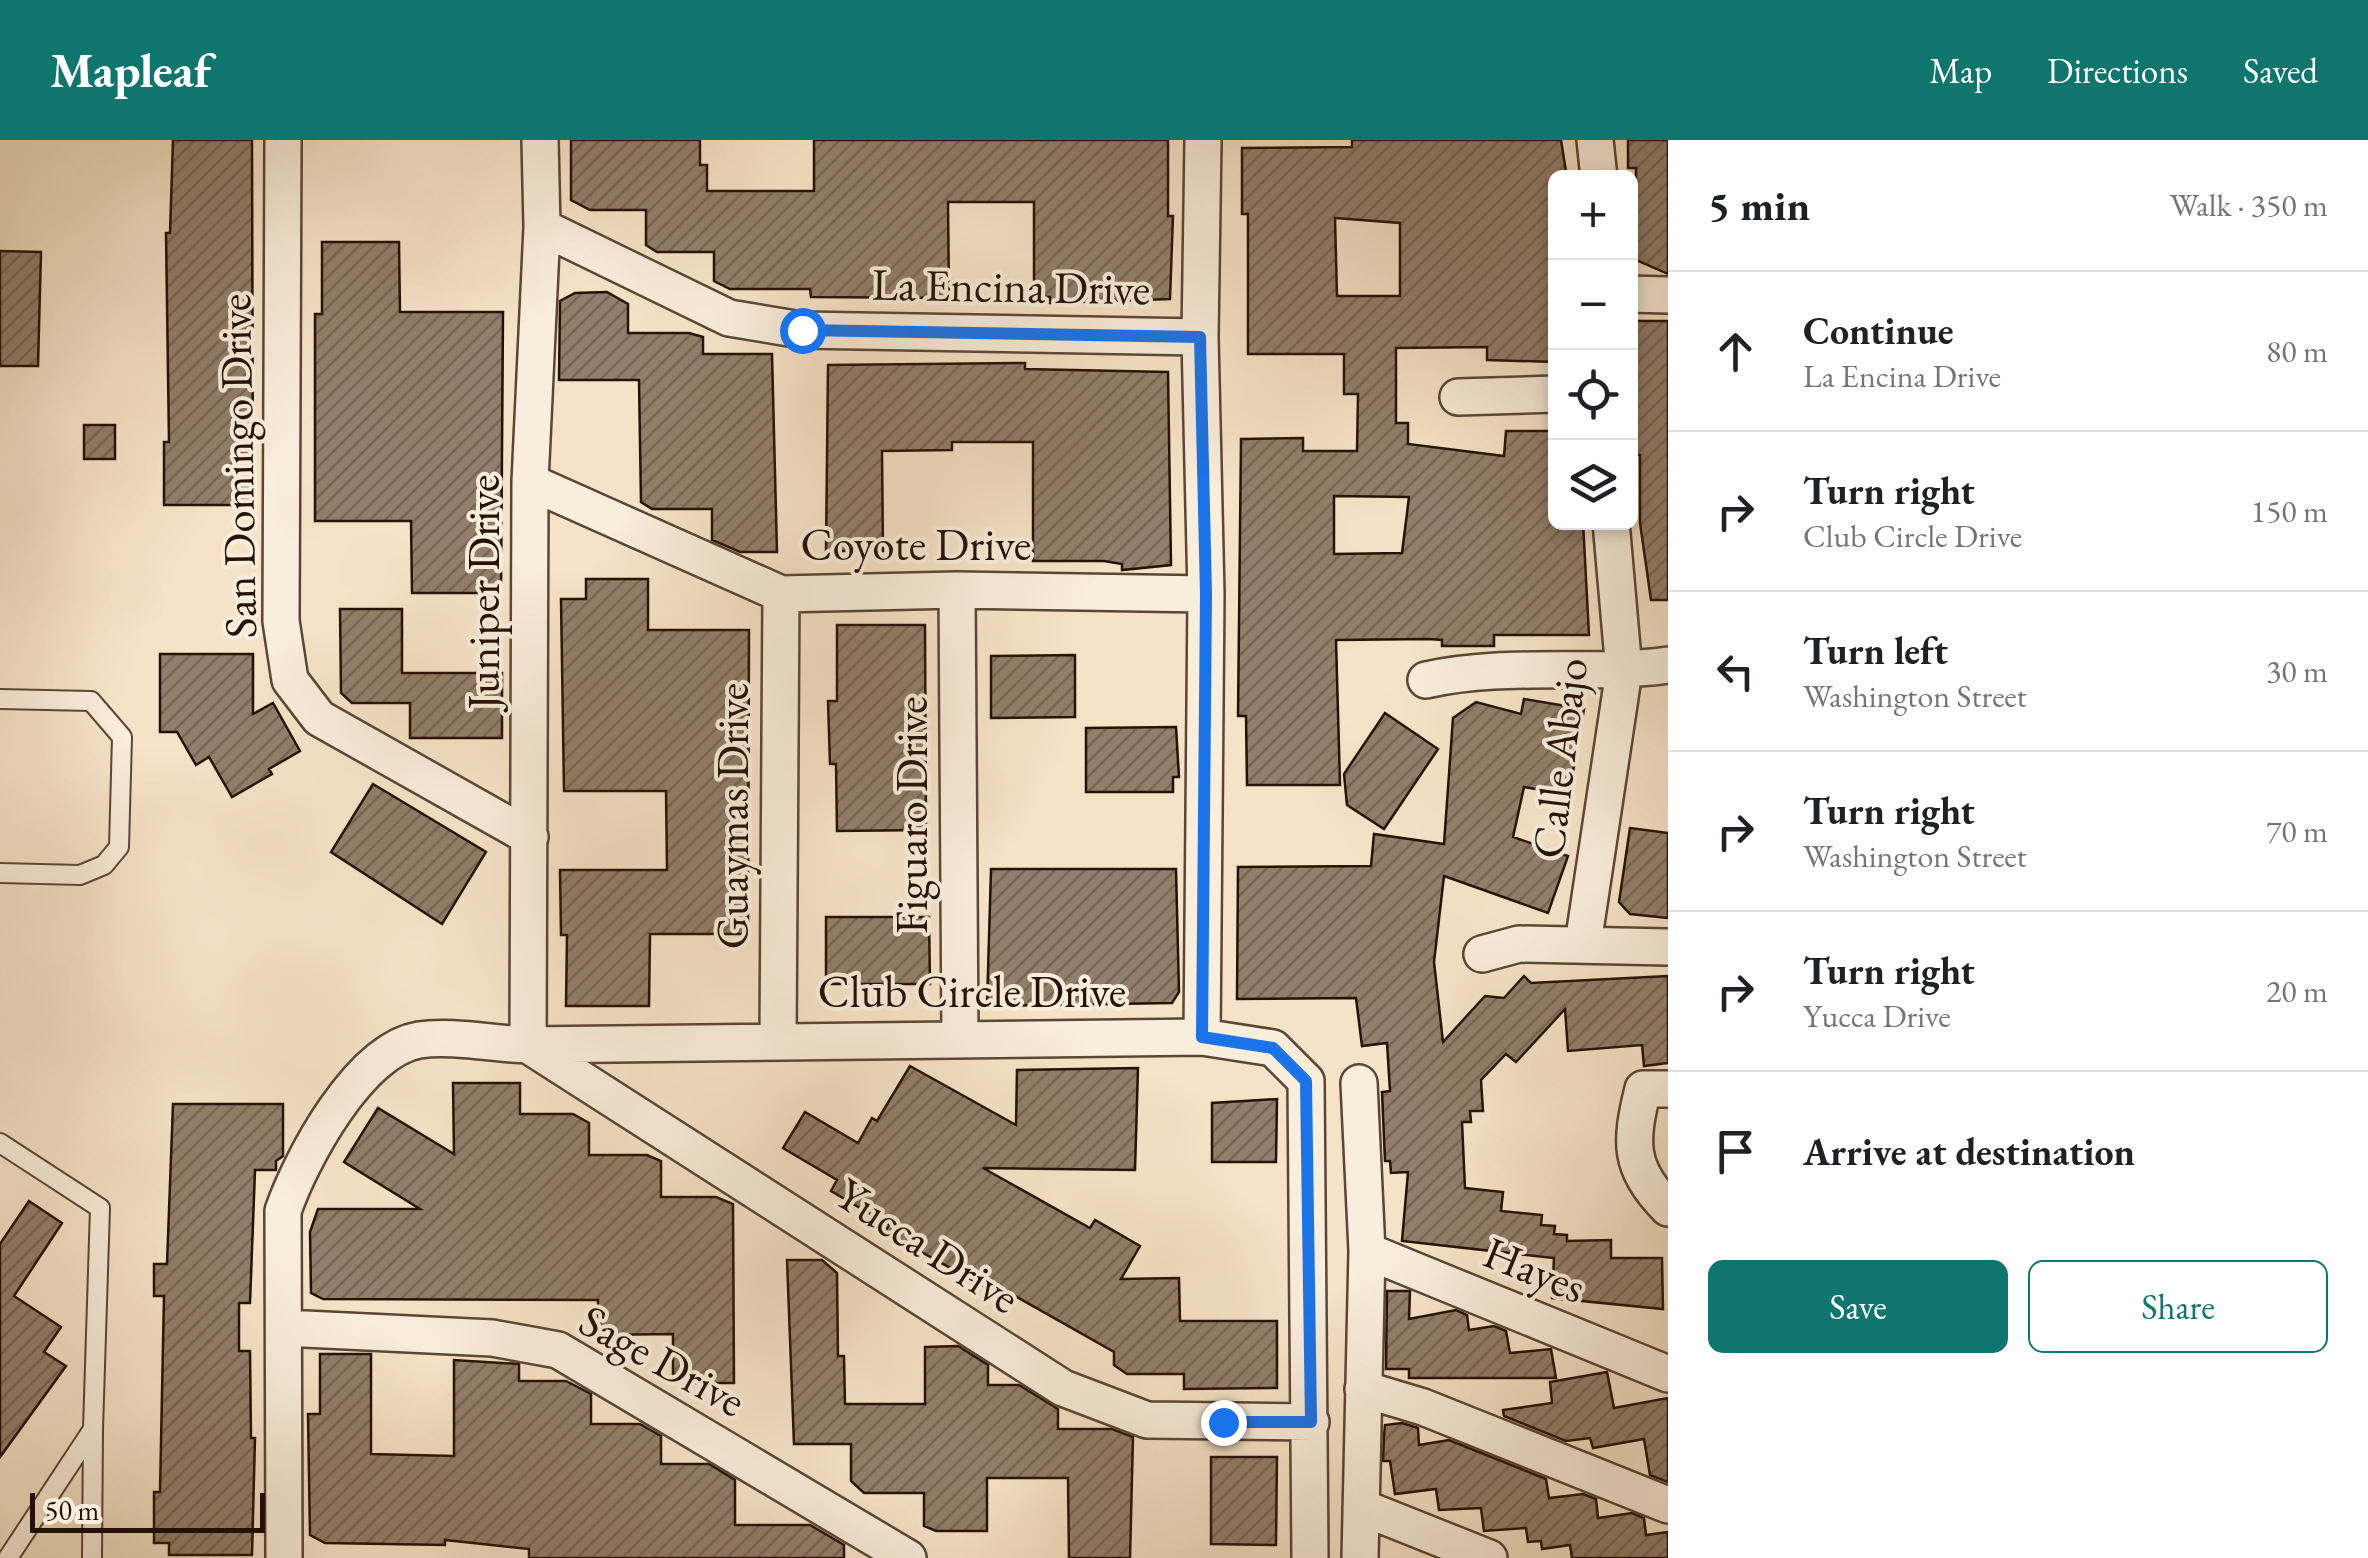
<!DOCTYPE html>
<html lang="en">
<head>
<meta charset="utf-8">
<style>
  body { margin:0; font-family:"EB Garamond",serif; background:#f2f2f2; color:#202124 }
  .controls { position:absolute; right:30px; top:30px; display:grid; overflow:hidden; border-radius:15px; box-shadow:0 5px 15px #0003 }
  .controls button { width:90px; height:90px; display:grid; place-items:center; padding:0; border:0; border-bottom:2px solid #e0e0e0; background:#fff; color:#202124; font:50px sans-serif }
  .scale { position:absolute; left:30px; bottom:25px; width:235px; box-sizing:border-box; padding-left:10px; border:5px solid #261106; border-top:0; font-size:28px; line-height:35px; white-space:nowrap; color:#261106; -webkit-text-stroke:8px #f9eddb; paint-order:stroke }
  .stop { position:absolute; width:30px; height:30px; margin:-22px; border:8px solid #1a73e8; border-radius:50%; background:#fff }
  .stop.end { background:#1a73e8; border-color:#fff; box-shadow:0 2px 10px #0008 }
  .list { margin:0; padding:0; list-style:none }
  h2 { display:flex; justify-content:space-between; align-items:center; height:130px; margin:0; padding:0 40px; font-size:42px }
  h2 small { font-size:32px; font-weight:400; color:#757577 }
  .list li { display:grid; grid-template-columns:65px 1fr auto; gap:30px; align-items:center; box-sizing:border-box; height:160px; padding:0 40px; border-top:2px solid #e0e0e0 }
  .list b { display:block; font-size:38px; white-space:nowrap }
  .list p { margin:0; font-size:32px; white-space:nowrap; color:#757577 }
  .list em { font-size:32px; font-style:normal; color:#757577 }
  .actions { display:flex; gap:20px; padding:30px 40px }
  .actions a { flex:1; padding:22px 0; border:2px solid #0f766e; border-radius:15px; text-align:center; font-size:35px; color:#0f766e }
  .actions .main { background:#0f766e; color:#fff }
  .icon { flex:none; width:55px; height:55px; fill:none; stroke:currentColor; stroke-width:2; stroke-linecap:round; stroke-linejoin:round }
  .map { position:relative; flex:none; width:1668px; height:1418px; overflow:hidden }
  header { display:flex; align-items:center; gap:60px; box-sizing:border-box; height:140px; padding:0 50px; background:#0f766e; color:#fff }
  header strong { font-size:48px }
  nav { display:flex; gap:55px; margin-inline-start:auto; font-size:35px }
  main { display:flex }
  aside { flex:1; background:#fff }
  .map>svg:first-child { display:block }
</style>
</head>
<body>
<header>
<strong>Mapleaf</strong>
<nav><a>Map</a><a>Directions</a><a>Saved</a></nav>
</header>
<main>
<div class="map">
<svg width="1668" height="1418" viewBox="0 0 1668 1418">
  <defs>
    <pattern id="building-hatch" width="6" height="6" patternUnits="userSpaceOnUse" patternTransform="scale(2.5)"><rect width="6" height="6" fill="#927e6a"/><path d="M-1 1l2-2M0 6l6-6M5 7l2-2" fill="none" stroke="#765"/></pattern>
  </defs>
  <rect width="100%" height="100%" fill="#f6e3c7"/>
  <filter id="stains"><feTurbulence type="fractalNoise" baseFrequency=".002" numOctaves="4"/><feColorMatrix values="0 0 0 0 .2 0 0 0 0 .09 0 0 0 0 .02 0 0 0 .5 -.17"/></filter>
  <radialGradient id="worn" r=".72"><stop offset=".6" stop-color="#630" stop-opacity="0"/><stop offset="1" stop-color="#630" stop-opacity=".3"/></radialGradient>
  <path fill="url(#building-hatch)" stroke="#261106" stroke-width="2.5" fill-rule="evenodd" d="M173,0H252L253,365H164V302H169L166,93H170Z
    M571,0H700V25H707V51H814V0H1168V76H1173L1170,159L1050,163V157H1034V62H948L949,158L811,157L810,149H730L714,141V112H657L646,105V70H590L571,60Z
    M1352,0H1561L1567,38H1556V222L1487,220V207L1396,208V283H1408V304L1504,316L1506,291H1556V382H1583L1589,495H1494V506H1442V500L1429,499L1336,500L1340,645H1247L1246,576H1238L1241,299L1303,298V311H1357L1358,254H1344V214H1248V74H1242V8L1352,7ZM1335,78L1400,83V156H1337ZM1334,356L1409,357L1402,413L1334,414Z
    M1628,0H1668V134L1636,120V28H1628Z
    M322,102H399L400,172H503L501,453H412L411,381H315V174H322Z
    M0,111L41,112L38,226H0Z
    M607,152L628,164V193H689L703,197V214H772L777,412H740L712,400V369H652L641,362L639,240H559L560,161L575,153Z
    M1637,181H1668V460H1651L1640,383V315H1632L1630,194Z
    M1025,223V229L1168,232L1171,425L1122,430V424L1104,421H1033V302H952V310L882,311L883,411H826L828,225Z
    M84,285H115V319H84Z
    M586,439H648V490H749L748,794H650L649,866H566L567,795H561L560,730H667L666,651H564L561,459H586Z
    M340,469H402V533H502V598H410V563H352L341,553Z
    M837,485H925L926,690L837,691L836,624H830L828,561H837Z
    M160,514H253V574L273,563L300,611L269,629L272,634L232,657L209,617L196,625L177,592H160Z
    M1075,515V577L991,578V516Z
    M1524,559L1584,569L1569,655L1524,647L1513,697L1568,716L1548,773L1444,736L1434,822L1443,902L1485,856L1504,858L1524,836L1531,843L1668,836V923L1644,926L1642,905L1568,911L1565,869L1516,922L1506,914L1481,940L1483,971H1470L1471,982H1462L1465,1048L1503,1052L1501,1071L1542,1075L1541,1085L1555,1086L1554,1094L1567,1095V1101L1611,1100V1118H1662L1663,1169L1552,1158L1554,1118L1402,1101L1408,1032L1391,1033L1390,1021H1385L1382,952L1390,951L1387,903L1362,906L1356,858L1237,859L1238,727L1371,726L1374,694L1444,704L1453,578L1476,562L1521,574Z
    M1385,573L1438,609L1384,689L1347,665L1344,634Z
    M1176,587L1179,637H1173V652H1086V588Z
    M373,644L486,712L442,784L331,712Z
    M1630,688L1668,693V778L1630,774L1619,762Z
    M991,729H1176L1179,852L1172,863L987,866Z
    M826,777H929L930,844H826Z
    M910,926L1016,985L1017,930L1138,928L1135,1030L983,1028L1090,1088L1095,1080L1140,1106L1121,1139L1179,1138L1180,1181H1277V1248L1184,1249V1234H1127L1114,1225V1212L1008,1152L1005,1158L885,1092L889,1085L831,1051L837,1040L783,1008L805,972L858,1003L872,978L877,981Z
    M453,943H520V974H573L589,983V1015H647L661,1021V1057H716L733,1064L734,1243H689V1234H673V1194L598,1195V1160L323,1159L311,1153L310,1092L318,1069H420L344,1022L378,968L454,1014Z
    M1277,959L1276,1022H1212V963Z
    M173,964H283V1016L276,1021V1030H255L250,1163H239V1211H250L251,1298H255L252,1415H169V1403H154V1352H160L164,1156H154V1124H167Z
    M29,1061L62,1083L14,1156L61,1187L44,1212L66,1226L0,1317V1104Z
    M787,1120H822L837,1133L838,1216H844L845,1264H925V1207L958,1206L988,1225V1245H1019L1058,1269V1289H1112L1133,1297L1130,1418H1069L1068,1338H987V1391H936L924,1386V1353H864L851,1341V1304H794Z
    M1387,1151H1410L1409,1179L1456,1170L1467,1175L1469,1190L1494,1186L1506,1191L1510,1213L1551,1209L1556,1238H1409V1229H1386Z
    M320,1214H371V1314L454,1316V1220L519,1224V1241H566L591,1254V1284H640L661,1296V1324H709L735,1340V1385H810L844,1405V1418H529V1409L445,1400V1405L325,1403L310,1395L308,1274H320Z
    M1607,1232L1614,1268L1668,1258V1342L1650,1335L1644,1299L1593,1308L1590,1298L1566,1301L1504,1276L1503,1270L1552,1263L1550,1242Z
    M1402,1283L1418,1288L1419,1305L1449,1300L1546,1339L1549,1358L1583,1354L1596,1359L1598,1378L1632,1373L1644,1378L1646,1395L1668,1392V1418H1572L1570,1405L1542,1409L1541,1401L1528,1402L1526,1388L1484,1391L1481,1368L1439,1370L1436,1349L1395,1354L1390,1321H1383L1384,1296L1385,1285Z
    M1211,1317H1277L1276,1405L1211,1404Z"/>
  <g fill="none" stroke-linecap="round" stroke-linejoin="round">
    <defs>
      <path id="lane" d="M0,559L91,561L122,597L119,707L104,725L80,735L0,733
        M0,1003L100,1068L93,1289L8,1418
        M92,1418L93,1289"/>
      <path id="street" d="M283,0L281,481L290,540L319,578L530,697
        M540,0L542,87L530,342L528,905L1063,1248L1147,1280L1311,1282
        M1595,0L1599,38
        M542,87L729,178L801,190L1200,197
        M1630,154L1668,155
        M1458,257L1556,254
        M530,342L781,454L957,450L1206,454
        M957,450L960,900
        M1426,540C1506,522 1587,536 1668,525
        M1583,804L1624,531L1611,382
        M1482,814L1519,804L1668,807
        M1202,897L1206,454L1200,197L1203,0
        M778,899L781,454
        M1359,943L1367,1111L1360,1418
        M1668,949H1643C1630,1002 1628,1028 1668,1068
        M1367,1111L1668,1234
        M284,1188L492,1198L558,1210L908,1418
        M1363,1249L1423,1267L1668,1365
        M1361,1367L1489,1418
        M284,1418L283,1071C301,1019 359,910 419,900C452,895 494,904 528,905L1202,897L1273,908L1306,941L1310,1418"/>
    </defs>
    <use href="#lane" stroke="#5a4636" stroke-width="22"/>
    <use href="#street" stroke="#5a4636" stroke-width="40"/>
    <use href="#lane" stroke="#f9eddb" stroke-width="18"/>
    <use href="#street" stroke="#f9eddb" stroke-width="35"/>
  </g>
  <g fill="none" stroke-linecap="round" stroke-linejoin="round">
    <path stroke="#1a73e8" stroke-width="12" d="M802,190L1200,197L1206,454L1202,897L1273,908L1306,941L1311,1282H1223"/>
  </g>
  <g text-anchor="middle" stroke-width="8" stroke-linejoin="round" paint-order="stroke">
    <g font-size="45" fill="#261106" stroke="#f9eddb">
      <text transform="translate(1011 146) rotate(1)" y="16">La Encina Drive</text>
      <text transform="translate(237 326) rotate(-91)" y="16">San Domingo Drive</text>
      <text x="916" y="420">Coyote Drive</text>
      <text transform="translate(483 452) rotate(-90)" y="16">Juniper Drive</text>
      <text transform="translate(1559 618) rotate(-83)" y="16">Calle Abajo</text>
      <text transform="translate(911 675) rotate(-90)" y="16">Figuaro Drive</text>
      <text transform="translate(732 676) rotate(-90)" y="16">Guaymas Drive</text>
      <text x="972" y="867">Club Circle Drive</text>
      <text transform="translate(928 1105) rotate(33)" y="16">Yucca Drive</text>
      <text transform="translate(1535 1129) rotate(22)" y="16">Hayes</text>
      <text transform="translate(663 1220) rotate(29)" y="16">Sage Drive</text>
    </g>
  </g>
  <rect width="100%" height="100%" filter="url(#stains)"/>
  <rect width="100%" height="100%" fill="url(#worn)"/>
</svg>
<div class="controls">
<button>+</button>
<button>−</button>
<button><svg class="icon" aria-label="locate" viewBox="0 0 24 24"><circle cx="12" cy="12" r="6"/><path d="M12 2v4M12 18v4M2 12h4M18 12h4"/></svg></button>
<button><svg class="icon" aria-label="layers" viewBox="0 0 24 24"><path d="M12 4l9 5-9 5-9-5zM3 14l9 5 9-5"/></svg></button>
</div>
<div class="scale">50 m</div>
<div class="stop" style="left:802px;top:190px"></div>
<div class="stop end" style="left:1223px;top:1282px"></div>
</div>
<aside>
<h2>5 min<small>Walk · 350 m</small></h2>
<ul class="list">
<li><svg class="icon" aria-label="ahead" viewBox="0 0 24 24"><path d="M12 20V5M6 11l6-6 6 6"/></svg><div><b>Continue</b><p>La Encina Drive</p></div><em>80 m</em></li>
<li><svg class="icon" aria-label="right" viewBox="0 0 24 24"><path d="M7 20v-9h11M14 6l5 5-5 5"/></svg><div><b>Turn right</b><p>Club Circle Drive</p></div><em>150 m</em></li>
<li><svg class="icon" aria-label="left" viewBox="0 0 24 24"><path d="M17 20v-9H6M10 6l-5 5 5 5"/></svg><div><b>Turn left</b><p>Washington Street</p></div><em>30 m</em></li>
<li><svg class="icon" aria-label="right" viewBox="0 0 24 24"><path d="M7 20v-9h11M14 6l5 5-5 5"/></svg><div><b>Turn right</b><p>Washington Street</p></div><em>70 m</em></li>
<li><svg class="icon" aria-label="right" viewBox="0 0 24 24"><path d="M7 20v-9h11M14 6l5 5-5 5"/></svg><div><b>Turn right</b><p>Yucca Drive</p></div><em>20 m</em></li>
<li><svg class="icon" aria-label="arrive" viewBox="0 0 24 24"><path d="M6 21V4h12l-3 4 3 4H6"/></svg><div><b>Arrive at destination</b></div></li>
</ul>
<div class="actions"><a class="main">Save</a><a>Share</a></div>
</aside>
</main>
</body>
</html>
